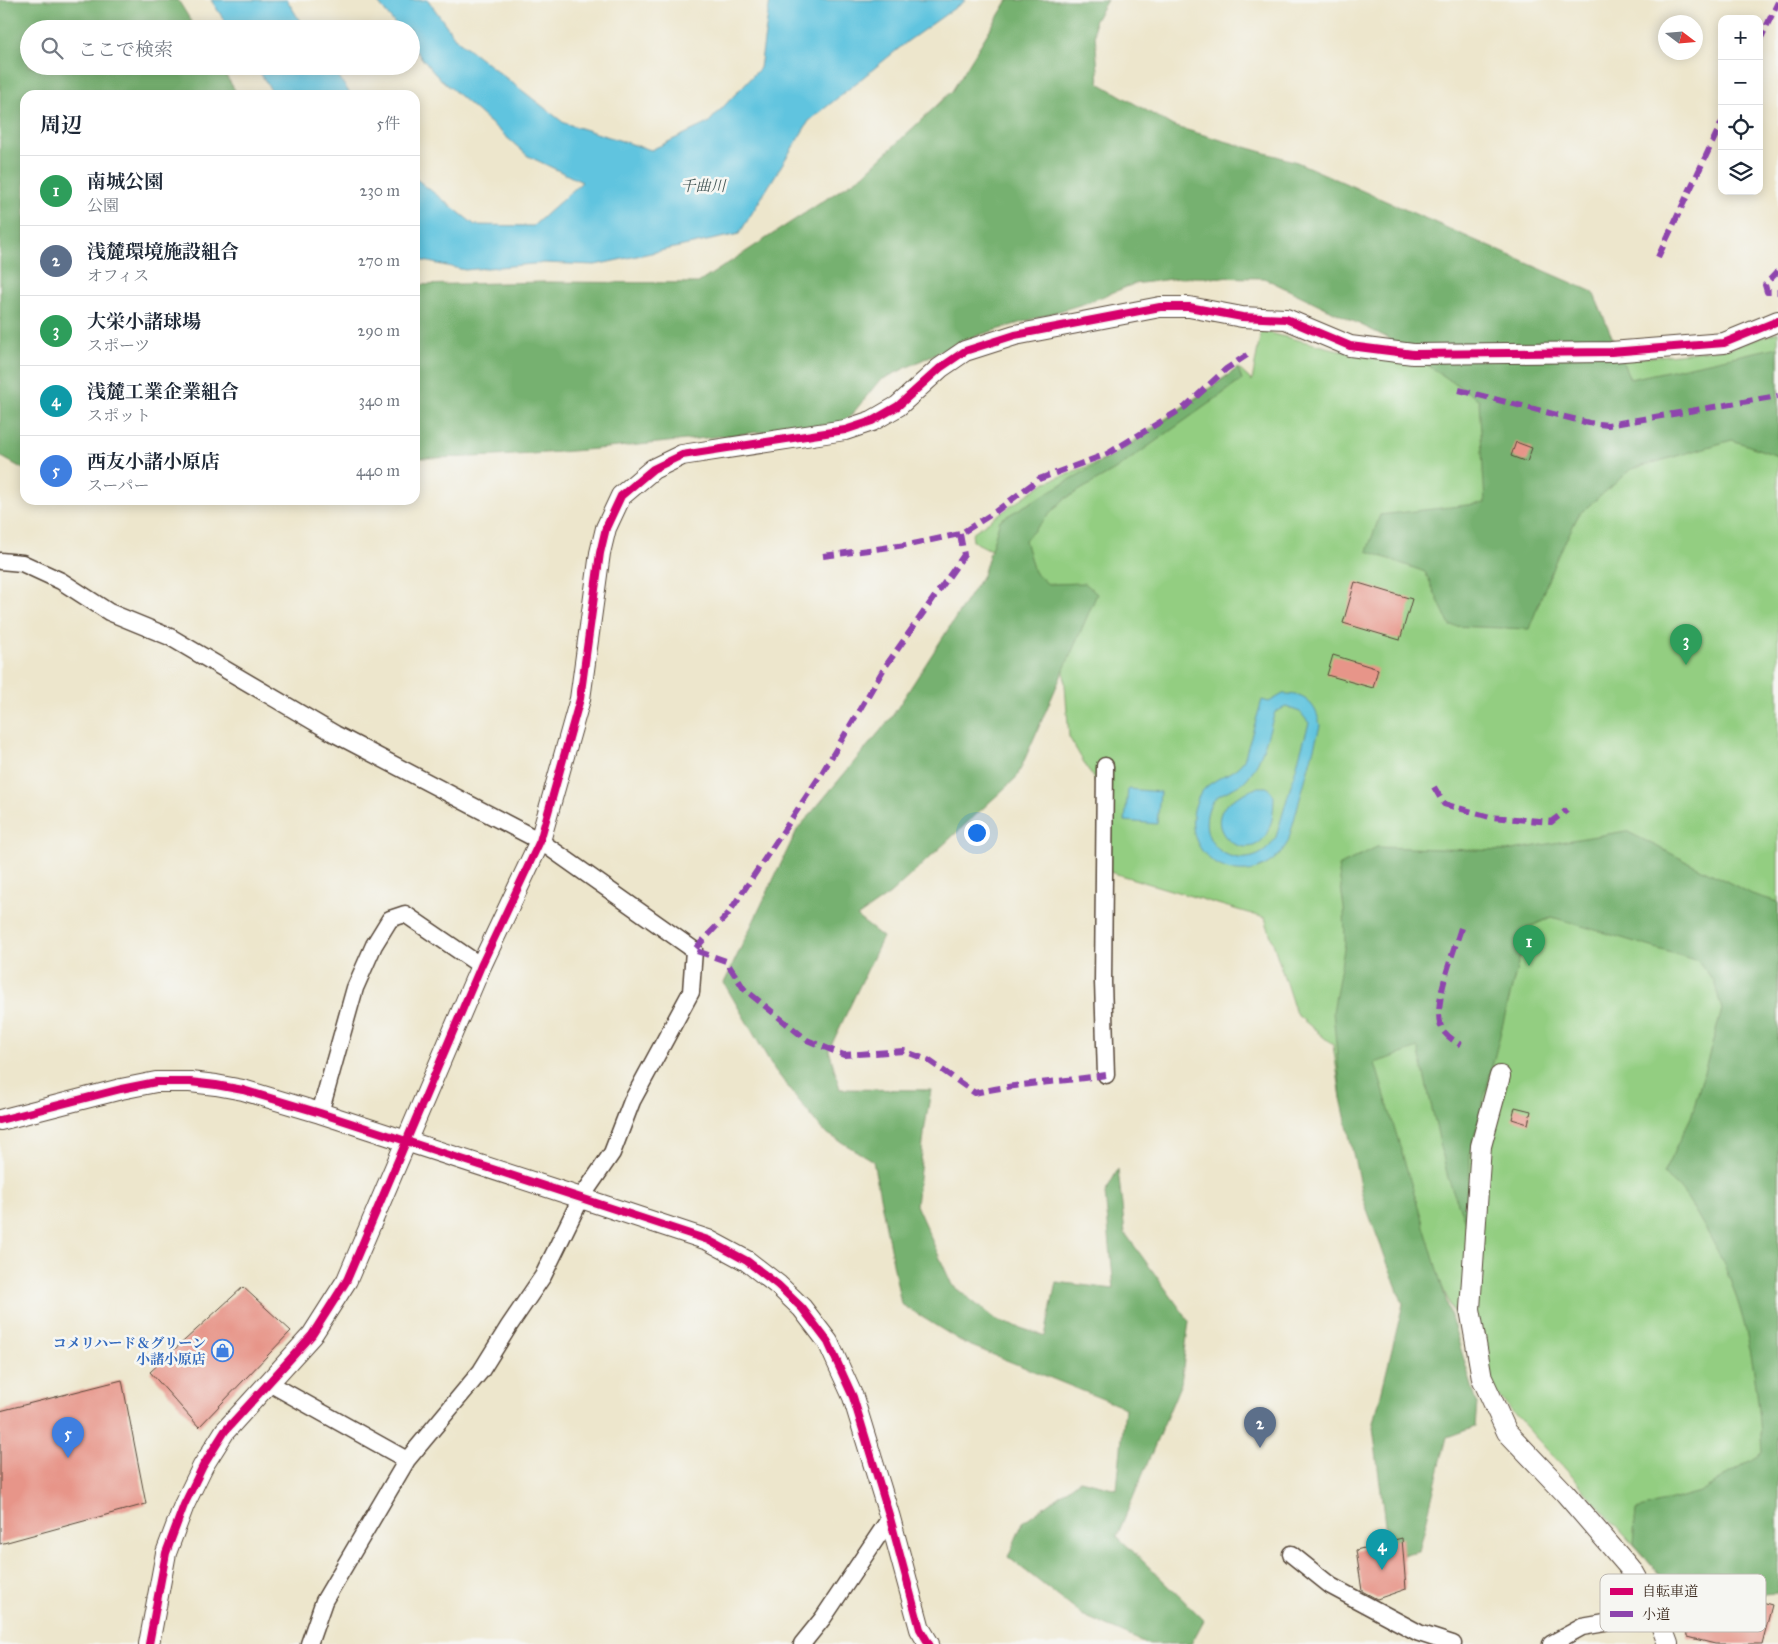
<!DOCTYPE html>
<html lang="ja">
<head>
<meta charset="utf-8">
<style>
  body { margin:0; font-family:"IM FELL Great Primer","Noto Serif JP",serif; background:#f2f2f3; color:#1f2937 }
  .controls { position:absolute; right:15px; top:15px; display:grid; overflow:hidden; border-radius:10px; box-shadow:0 2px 12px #0003 }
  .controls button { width:45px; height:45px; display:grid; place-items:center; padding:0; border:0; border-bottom:1px solid #e0e1e3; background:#fff; color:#1f2937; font:25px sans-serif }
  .compass { position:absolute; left:1658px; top:15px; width:45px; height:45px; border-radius:50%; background:#fff; box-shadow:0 2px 12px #0003; rotate:106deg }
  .you { position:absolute; left:976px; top:832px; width:18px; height:18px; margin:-12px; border:4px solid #fff; border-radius:50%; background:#1a73e8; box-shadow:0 0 0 8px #1a73e833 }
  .badge { display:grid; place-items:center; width:32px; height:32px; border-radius:50%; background:#c8321e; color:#fff; font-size:16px; font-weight:700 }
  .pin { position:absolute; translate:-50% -41px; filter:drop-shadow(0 1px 2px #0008) }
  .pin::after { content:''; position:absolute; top:26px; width:18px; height:15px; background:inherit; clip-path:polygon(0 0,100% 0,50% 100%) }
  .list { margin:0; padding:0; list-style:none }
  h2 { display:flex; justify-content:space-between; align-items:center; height:65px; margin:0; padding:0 20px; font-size:21px }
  h2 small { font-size:16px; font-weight:400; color:#747a83 }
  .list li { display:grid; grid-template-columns:32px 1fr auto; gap:15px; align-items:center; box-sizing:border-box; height:70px; padding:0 20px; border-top:1px solid #e0e1e3 }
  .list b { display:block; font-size:19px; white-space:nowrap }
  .list p { margin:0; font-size:16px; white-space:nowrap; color:#747a83 }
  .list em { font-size:16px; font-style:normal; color:#747a83 }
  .icon { flex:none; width:28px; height:28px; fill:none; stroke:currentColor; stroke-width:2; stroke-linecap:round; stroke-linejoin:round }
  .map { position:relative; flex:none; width:1778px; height:1644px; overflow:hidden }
  .search { position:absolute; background:#fff; box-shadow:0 2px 12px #0003; left:20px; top:20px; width:400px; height:55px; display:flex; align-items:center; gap:12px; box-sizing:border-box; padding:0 18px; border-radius:28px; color:#747a83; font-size:19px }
  .panel { position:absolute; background:#fff; box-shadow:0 2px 12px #0003; left:20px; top:90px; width:400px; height:415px; border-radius:15px }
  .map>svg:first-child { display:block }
</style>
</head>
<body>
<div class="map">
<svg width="1778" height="1644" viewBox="0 0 1778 1644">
  <rect width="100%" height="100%" fill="#f6f6f2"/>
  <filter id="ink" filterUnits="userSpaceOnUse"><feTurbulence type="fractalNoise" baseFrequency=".02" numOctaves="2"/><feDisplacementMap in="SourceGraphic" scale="10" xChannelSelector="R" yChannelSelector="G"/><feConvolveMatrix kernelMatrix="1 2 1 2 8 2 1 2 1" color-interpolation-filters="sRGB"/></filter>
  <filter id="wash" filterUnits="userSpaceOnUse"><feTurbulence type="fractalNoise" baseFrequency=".0096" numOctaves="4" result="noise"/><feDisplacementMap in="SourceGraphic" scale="20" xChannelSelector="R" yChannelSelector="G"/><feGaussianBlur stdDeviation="1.12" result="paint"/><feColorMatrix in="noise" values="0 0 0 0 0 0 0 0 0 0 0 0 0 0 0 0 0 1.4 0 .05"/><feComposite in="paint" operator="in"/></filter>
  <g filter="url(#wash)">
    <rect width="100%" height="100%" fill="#ede6cc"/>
    <path fill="#93ce81" stroke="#677c50" d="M1261,331L1380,360L1605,362L1731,348L1778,332V1562L1656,1570L1482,1378L1427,1252L1341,1098L1333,1045L1296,1014L1265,918L1103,870V795L1069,737L1060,621L1004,557L973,541L972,533L1044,483L1109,458L1238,368L1252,381Z"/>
    <path fill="#76b16f" stroke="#586e46" d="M0,0H178L196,29H29V66H220L238,95H25V470L0,456Z
      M1008,0H1107L1094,22L1099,83L1173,126L1297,162L1593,292L1630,379L1778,347V456L1732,440L1632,469L1579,514L1555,562L1529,629L1450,626L1425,572L1367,551L1380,515L1485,503L1479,400L1388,338L1264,278L1186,277L1134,284L1086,303L963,340L879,381L845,423C703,437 559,458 415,458V285L544,282L698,283L863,175L952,91Z
      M1238,368L1242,380L1115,470L1063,500L1025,540L1034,572L1048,584L1085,583L1097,594L1017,777L890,894L857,917L883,937L829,1050L840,1089L931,1090L925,1126L916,1205L952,1285L996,1320L1045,1336L1056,1282L1114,1289L1105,1193L1118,1169L1125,1233L1189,1321L1181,1383L1117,1536L1204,1620L1191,1644H1148L1082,1615L1008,1557L1023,1522L1080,1480L1117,1489L1125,1408L964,1343L901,1304L873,1161L823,1131L774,1069L724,983L797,830L891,718L983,575L1000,520L1134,443Z
      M1626,831L1752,894L1778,902V1593L1682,1600L1633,1544L1636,1510L1700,1492L1762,1453C1758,1372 1745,1293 1702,1223C1689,1201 1684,1189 1663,1174L1691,1117L1722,1010L1714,981L1698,961L1552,917L1527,928L1470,1154L1469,1232L1448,1178L1418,1048L1375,1063L1477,1403L1475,1427L1447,1437L1419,1551L1389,1557L1373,1427L1403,1304L1363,1199L1341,1098L1333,1012L1345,943L1344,908L1338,866L1377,847L1506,851Z"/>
    <path fill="#61c4df" stroke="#4e777e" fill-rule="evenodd" d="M211,0H287L305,29H230Z
      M376,0H428L456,39L564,123L651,150L708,123L760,68L770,0H966L908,41L809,121L739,234L595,265L544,263L465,270L415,259V178L475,225L533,226L582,182L528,156L435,74L411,45V29H399Z
      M256,66H331L351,95H274Z
      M1283,694C1305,693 1317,705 1320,726L1288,842C1253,903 1171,859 1198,798C1208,777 1233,777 1244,760L1262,700L1269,702ZM1286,707L1300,712L1309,723L1276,837C1256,876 1199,857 1207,815C1212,788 1236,794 1249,776C1263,758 1268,733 1275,712Z
      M1258,787H1267L1274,795C1274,807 1273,823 1267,833C1251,866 1203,834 1225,806C1233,797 1248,792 1258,787Z
      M1128,789L1160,792L1157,824L1125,821Z"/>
    <g id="blocks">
      <path fill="#e79589" d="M1516,442L1532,448L1527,462L1511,456Z
        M1355,582L1412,599L1400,640L1343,623Z
        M1333,655L1378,669L1373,688L1327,675Z
        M1515,1107L1531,1111L1528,1124L1512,1119Z
        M243,1287L291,1331L199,1427L150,1372Z
        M122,1380L146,1504L0,1544V1411Z
        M1402,1538L1406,1589L1377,1599L1362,1591L1356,1550Z
        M1692,1583L1772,1605L1762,1644H1715L1687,1637L1682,1600Z"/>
    </g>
  </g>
  <g filter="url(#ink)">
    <use href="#blocks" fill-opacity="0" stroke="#564638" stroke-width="1"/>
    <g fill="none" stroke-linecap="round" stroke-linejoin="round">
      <defs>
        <path id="minor" d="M0,561L22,563L61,581L109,612L170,637L335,734L540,841L694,950L691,992L632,1101L612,1153L581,1198L543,1276L509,1326L481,1371L407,1460L324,1601L309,1644
          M1105,766L1103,982L1106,1075
          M320,1113L355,988L374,945L390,919L405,914L481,966
          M269,1383L407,1460
          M1291,1554L1331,1586L1419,1633L1453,1644
          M802,1644L823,1618L890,1518
          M1551,1644L1582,1627L1657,1614"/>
        <path id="tertiary" d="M1500,1076L1481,1146L1470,1309L1482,1378L1507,1432L1565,1493L1634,1573L1657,1614L1668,1644
          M0,1120L121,1089L156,1082H190L216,1085L243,1090L320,1113L581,1198L708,1240L747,1261L778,1285L802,1308L828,1342L853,1397L890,1518L920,1629L929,1644
          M149,1644L166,1553L184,1505L203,1466L225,1431L312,1335L347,1280L481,966L540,841L580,699L600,553L606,528L621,496L653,469L682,455L845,430L872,421L898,406L940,368L965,351L1015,335L1160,307H1189L1242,317L1286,319L1350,346L1413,354L1611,352L1724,343L1778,321"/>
      </defs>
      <use href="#minor" stroke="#564638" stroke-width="19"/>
      <use href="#tertiary" stroke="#564638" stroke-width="22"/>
      <use href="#minor" stroke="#fff" stroke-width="16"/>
      <use href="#tertiary" stroke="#fff" stroke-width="20"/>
      <path stroke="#8e44ad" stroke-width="6" stroke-dasharray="12 6" stroke-linecap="butt" d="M1759,42L1778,2
        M1658,257L1722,122
        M1778,271L1765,285L1767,292H1778
        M1459,390L1589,423L1608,425L1778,396
        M960,534L964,555L885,667L822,773L728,914L694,950L726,961L744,989L807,1040L844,1055L904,1051L928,1060L975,1093C1018,1083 1062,1082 1106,1075
        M823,556L913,544L960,534L995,512L1039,479L1107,454L1185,407L1226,369L1250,353
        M1434,787L1444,804L1490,817L1551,822L1567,810
        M1461,928C1453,954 1435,998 1440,1023C1442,1034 1453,1040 1461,1045"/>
      <defs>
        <path id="cycleway" d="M0,1120L121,1089L156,1082H190L216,1085L243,1090L320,1113L581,1198L708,1240L747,1261L778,1285L802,1308L828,1342L853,1397L890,1518L920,1629L929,1644
          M149,1644L166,1553L184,1505L203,1466L225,1431L312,1335L347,1280L481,966L540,841L580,699L600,553L606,528L621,496L653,469L682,455L845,430L872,421L898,406L940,368L965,351L1015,335L1160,307H1189L1242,317L1286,319L1350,346L1413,354L1611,352L1724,343L1778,321"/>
      </defs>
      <use href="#cycleway" stroke="#f6f6f2" stroke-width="11"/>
      <use href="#cycleway" stroke="#d6006c" stroke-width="8"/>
    </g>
  </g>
  <defs>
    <symbol id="shop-ring" viewBox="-11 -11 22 22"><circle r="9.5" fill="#f6f6f2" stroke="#3f7fe0" stroke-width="1.5"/><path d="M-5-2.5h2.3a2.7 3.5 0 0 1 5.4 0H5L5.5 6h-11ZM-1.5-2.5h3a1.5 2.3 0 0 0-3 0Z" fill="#3f7fe0"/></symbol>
  </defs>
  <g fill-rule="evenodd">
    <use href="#shop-ring" x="210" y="1338" width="25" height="25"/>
  </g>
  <g text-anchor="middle" stroke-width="5" stroke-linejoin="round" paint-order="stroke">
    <g font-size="14" font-weight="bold" fill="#366cbe" stroke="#f6f6f2" text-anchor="end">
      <text x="206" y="1348">コメリハード＆グリーン<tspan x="206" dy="16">小諸小原店</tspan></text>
    </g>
    <g font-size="15" font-style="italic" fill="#465858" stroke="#f6f6f2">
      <text x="703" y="191">千曲川</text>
    </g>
  </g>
  <rect x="1600" y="1574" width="166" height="58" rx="8" fill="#f6f6f2" stroke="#beb9b2" stroke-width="1"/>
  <rect x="1610" y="1588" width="23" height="7" fill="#d6006c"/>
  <rect x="1610" y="1611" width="23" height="6" fill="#8e44ad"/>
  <g font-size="14" fill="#3b2a1e">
    <text x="1642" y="1596">自転車道</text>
    <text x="1642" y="1619">小道</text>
  </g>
</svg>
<div class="controls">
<button>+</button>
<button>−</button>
<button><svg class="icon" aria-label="locate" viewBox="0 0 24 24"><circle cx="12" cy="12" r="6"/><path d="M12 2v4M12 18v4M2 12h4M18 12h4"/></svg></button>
<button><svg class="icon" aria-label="layers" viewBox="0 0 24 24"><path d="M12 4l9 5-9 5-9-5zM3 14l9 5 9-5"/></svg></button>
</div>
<svg class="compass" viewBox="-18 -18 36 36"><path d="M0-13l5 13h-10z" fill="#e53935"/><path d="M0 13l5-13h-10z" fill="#747a83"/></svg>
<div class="you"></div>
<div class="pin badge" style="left:1529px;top:966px;background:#2e9e5b">1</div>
<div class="pin badge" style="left:1260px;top:1448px;background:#5c6f8a">2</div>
<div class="pin badge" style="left:1686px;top:665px;background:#2e9e5b">3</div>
<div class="pin badge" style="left:1382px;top:1570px;background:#0f9aa8">4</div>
<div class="pin badge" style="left:68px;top:1458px;background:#3f7fe0">5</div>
<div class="search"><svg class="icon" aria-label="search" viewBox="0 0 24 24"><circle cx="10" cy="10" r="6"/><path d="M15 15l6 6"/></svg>ここで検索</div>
<section class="panel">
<h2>周辺<small>5件</small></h2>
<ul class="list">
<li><span class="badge" style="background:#2e9e5b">1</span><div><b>南城公園</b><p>公園</p></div><em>230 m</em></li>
<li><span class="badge" style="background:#5c6f8a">2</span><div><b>浅麓環境施設組合</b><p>オフィス</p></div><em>270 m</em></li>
<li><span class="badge" style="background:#2e9e5b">3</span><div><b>大栄小諸球場</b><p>スポーツ</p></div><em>290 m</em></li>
<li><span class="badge" style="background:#0f9aa8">4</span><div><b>浅麓工業企業組合</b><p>スポット</p></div><em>340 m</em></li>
<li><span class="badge" style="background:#3f7fe0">5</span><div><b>西友小諸小原店</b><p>スーパー</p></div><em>440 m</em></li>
</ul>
</section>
</div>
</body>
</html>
